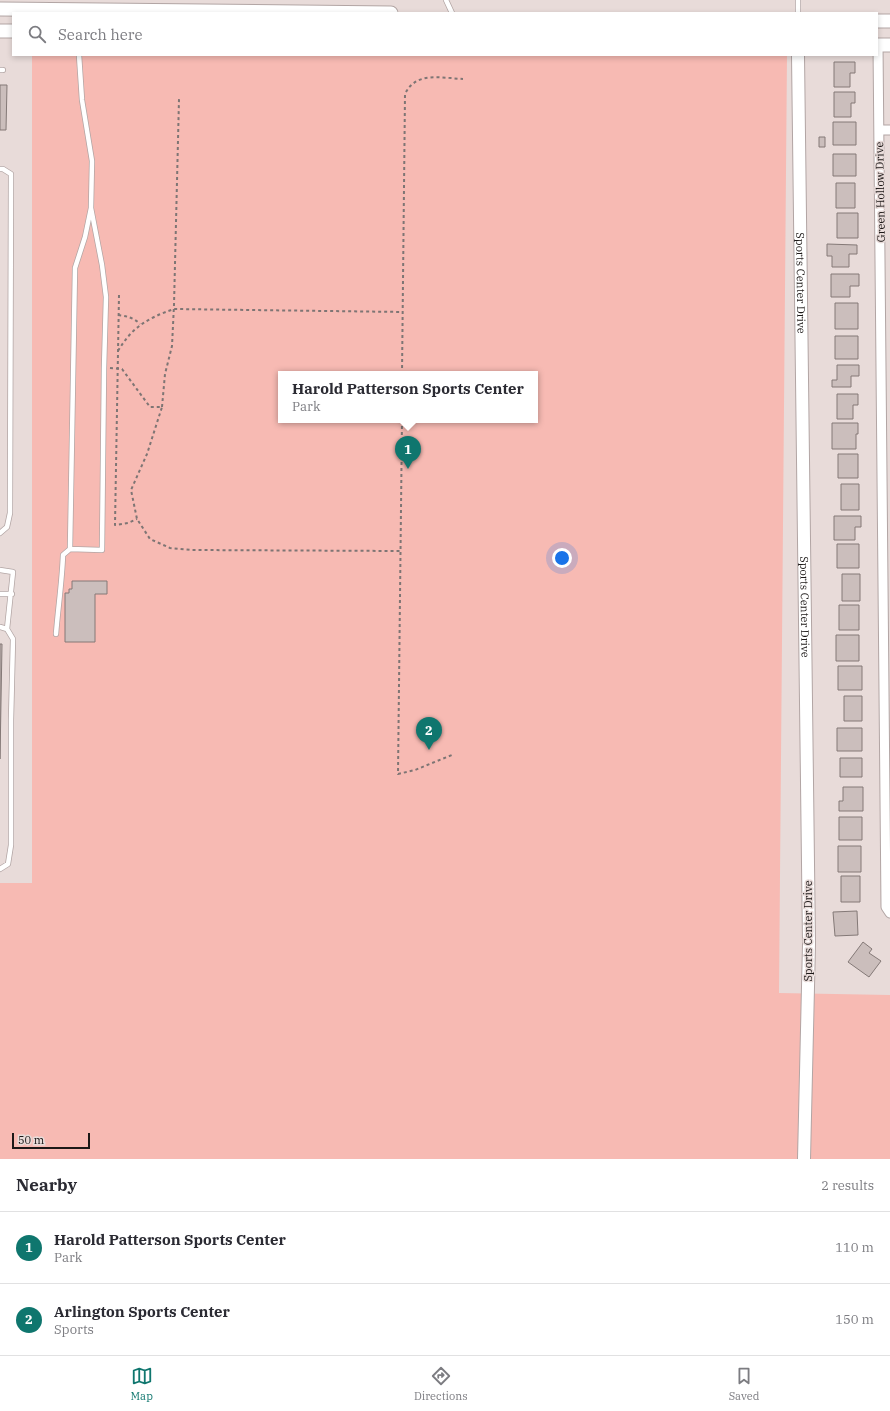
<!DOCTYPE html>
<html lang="en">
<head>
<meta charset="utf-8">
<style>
  body { margin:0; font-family:"IBM Plex Serif",serif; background:#f2f2f3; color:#2b2b33 }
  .scale { position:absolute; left:12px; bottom:10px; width:78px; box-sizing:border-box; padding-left:4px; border:2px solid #1c1817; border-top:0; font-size:11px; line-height:14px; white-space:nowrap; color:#1c1817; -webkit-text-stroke:3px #e8dbd9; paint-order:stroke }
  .you { position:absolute; left:562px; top:558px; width:14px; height:14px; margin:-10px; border:3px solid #fff; border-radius:50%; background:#1a73e8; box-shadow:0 0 0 6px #1a73e833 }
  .badge { display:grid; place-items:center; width:26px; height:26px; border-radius:50%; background:#0f766e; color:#fff; font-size:13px; font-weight:700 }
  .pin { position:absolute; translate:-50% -33px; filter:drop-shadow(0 1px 2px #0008) }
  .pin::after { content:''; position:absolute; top:21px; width:14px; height:12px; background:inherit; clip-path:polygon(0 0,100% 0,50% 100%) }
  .popup { position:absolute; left:278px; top:371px; width:260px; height:52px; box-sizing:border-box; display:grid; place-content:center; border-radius:0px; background:#fff; filter:drop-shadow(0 1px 3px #0005); font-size:13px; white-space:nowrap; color:#7c7c81 }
  .popup b { font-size:15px; color:#2b2b33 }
  .popup::after { content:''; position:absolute; left:50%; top:100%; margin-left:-8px; border:8px solid transparent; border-top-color:#fff }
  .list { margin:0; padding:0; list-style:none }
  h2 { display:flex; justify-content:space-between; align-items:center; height:52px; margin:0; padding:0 16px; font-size:17px }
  h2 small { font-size:13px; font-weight:400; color:#7c7c81 }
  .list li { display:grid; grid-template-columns:26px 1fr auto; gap:12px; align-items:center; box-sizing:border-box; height:72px; padding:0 16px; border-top:1px solid #e1e1e2 }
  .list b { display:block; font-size:15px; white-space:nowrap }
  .list p { margin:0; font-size:13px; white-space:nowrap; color:#7c7c81 }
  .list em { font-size:13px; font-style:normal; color:#7c7c81 }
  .icon { flex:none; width:22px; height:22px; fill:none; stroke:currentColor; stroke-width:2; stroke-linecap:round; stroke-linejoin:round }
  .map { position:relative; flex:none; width:890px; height:1159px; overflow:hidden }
  .search { position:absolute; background:#fff; box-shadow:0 2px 6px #0003; left:12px; right:12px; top:12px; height:44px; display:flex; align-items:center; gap:10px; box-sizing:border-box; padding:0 14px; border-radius:0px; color:#7c7c81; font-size:15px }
  .sheet { height:196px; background:#fff }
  nav { display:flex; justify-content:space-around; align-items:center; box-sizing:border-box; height:56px; border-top:1px solid #e1e1e2; background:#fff; font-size:11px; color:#7c7c81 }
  nav a { display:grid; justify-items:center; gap:2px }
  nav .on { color:#0f766e }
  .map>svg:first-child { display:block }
</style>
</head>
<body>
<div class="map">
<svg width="890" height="1159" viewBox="0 0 890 1159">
  <rect width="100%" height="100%" fill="#e8dbd9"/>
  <path fill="#f7bab3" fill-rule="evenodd" d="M32,55H787L779,993L890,995V1159H0V883H32ZM281,374H535V420H281Z"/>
  <path fill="#cbbebc" stroke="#847977" d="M834,62H855V73H850V87H834Z
    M0,85H7L6,130H0Z
    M834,92H855V103H851V117H834Z
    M833,122H856V145H833Z
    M819,137H825V147H819Z
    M833,154H856V176H833Z
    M836,183H855V208H836Z
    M837,213H858V238H837Z
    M827,244L857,245V254H849V267H832V256H827Z
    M831,274H859V286H850V297H831Z
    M835,303H858V329H835Z
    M835,336H858V359H835Z
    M837,365H859V376H851V387H832V380H837Z
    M837,394H858V405H853V419H837Z
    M832,423H858V434H856V449H832Z
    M838,454H858V478H838Z
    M841,484H859V510H841Z
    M834,516H861V527H855V540H834Z
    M837,544H859V568H837Z
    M842,574H860V601H842Z
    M72,581H107V594H95V642H65V593H69V589H72Z
    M839,605H859V630H839Z
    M836,635H859V661H836Z
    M0,644H2L0,759Z
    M838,666H862V690H838Z
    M844,696H862V721H844Z
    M837,728H862V751H837Z
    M840,758H862V777H840Z
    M843,787H863V811H839V801H843Z
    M839,817H862V840H839Z
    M838,846H861V872H838Z
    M841,876H860V902H841Z
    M857,911L858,935L835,936L833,912Z
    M863,942L872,949L869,953L881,961L869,977L848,962Z"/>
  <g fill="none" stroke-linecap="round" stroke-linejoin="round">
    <defs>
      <path id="service" d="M446,0L452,13
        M798,13V0
        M79,55L82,100L92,161L91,208L85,237L75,268L70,549L102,550L104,368L106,297L102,265L91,208
        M0,70H3
        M0,169H3L11,174L10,513L7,527L0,533
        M0,570L13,572L7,629
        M0,594H12
        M0,627L7,629L13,639L11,720V845L8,864L0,869
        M56,634C58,608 62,582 63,555L70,549"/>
      <path id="minor" d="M878,45L886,907L890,913
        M879,130H890"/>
      <g id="tertiary">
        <path id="s1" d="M798,55L809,944L804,1159"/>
      </g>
      <path id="secondary" d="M0,9L391,13
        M877,21H890
        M0,31H13
        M877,45H890"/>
    </defs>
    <use href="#service" stroke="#b2a5a4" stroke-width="6"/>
    <use href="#minor" stroke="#b2a5a4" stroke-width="11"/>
    <use href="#tertiary" stroke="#b2a5a4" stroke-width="14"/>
    <use href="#secondary" stroke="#b2a5a4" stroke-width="15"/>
    <path stroke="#7e7574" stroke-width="2" stroke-dasharray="3 3" stroke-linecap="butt" d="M119,295L115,525L128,523L137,519
      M118,315C127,316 134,318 140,324
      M118,351C132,327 148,318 174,309L403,312
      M110,368L122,369L150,407H162L147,454L131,490L137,519L150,539L170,548L191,550L400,551
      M402,374L405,94C416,71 441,78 463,79
      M162,407L165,374L172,346L174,305L179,99
      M402,420L398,774L415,770L452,755"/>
    <use href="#service" stroke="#fff" stroke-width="4.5"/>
    <use href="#minor" stroke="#fff" stroke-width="9"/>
    <use href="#tertiary" stroke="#fff" stroke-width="12"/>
    <use href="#secondary" stroke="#fff" stroke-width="13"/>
  </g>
  <g text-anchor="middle" stroke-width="3" stroke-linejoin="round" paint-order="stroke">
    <g font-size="11" fill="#1c1817" stroke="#e8dbd9">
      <text transform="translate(880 192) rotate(-91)" y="4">Green Hollow Drive</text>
      <text dy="4" stroke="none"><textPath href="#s1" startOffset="228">Sports Center Drive</textPath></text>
      <text dy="4" stroke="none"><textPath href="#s1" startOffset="552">Sports Center Drive</textPath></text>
      <text transform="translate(808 931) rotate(-90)" y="4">Sports Center Drive</text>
    </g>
  </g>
</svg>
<div class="scale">50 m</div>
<div class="you"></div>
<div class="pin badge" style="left:408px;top:469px">1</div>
<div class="popup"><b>Harold Patterson Sports Center</b>Park</div>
<div class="pin badge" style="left:429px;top:750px">2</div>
<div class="search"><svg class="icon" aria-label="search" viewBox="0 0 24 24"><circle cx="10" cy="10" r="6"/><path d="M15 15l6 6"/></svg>Search here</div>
</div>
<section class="sheet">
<h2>Nearby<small>2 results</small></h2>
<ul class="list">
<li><span class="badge">1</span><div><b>Harold Patterson Sports Center</b><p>Park</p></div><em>110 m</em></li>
<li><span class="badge">2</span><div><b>Arlington Sports Center</b><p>Sports</p></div><em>150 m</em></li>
</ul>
</section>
<nav>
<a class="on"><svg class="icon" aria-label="map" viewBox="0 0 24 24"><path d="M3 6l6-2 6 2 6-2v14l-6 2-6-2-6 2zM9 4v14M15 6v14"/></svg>Map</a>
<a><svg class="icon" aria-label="directions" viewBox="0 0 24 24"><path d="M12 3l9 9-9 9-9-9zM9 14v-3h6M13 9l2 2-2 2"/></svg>Directions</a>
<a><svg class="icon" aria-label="saved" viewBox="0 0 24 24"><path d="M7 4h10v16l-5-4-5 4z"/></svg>Saved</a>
</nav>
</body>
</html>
